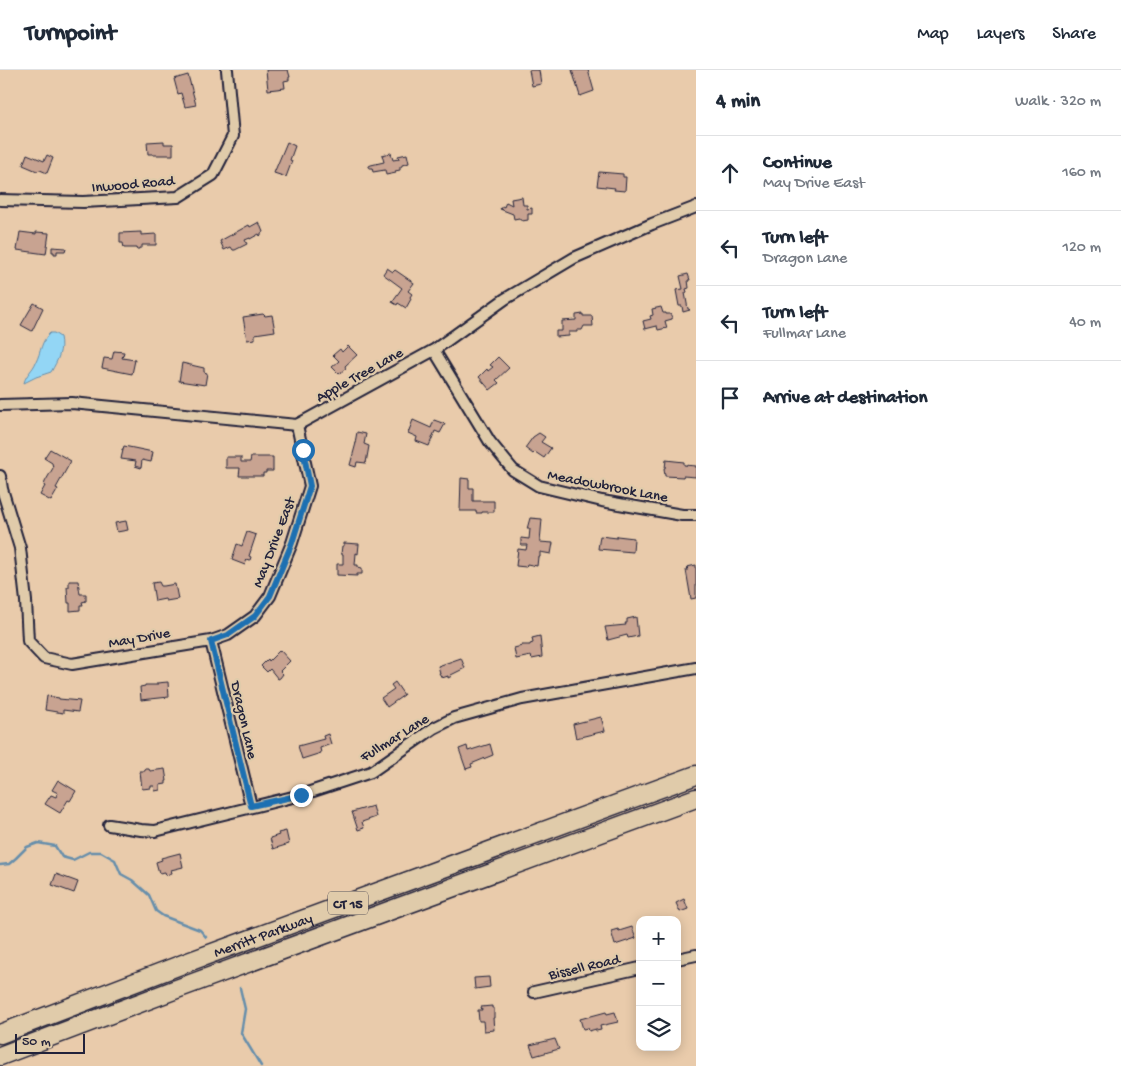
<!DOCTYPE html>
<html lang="en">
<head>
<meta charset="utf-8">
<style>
  body { margin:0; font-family:"Gochi Hand",sans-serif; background:#f2f2f3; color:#1f2937 }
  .controls { position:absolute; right:15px; bottom:15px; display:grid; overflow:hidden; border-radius:10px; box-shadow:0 2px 12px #0003 }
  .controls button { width:45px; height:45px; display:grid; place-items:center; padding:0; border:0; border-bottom:1px solid #e0e1e3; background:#fff; color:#1f2937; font:25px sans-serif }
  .scale { position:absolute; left:15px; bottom:12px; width:70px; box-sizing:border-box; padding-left:5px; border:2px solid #22223b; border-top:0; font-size:14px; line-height:18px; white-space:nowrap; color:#22223b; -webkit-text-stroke:4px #e0cbaa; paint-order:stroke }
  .stop { position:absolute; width:15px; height:15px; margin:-11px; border:4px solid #1f6fb2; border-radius:50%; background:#fff }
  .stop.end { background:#1f6fb2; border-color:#fff; box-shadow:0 1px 5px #0008 }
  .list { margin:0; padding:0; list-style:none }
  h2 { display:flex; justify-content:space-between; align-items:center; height:65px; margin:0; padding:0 20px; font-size:21px }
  h2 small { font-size:16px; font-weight:400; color:#747a83 }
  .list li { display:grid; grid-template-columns:32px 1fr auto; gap:15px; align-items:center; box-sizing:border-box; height:75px; padding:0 20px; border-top:1px solid #e0e1e3 }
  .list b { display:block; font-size:19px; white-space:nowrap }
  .list p { margin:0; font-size:16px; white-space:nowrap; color:#747a83 }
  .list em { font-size:16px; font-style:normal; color:#747a83 }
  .icon { flex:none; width:28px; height:28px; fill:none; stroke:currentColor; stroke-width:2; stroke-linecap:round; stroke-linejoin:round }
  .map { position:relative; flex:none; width:696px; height:996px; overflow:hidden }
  header { display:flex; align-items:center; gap:30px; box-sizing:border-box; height:70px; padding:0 25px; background:#fff; border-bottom:1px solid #e0e1e3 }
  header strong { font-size:24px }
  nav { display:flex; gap:28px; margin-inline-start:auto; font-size:18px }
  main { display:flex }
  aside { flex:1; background:#fff }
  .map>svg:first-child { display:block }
</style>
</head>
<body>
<header>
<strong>Turnpoint</strong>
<nav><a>Map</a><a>Layers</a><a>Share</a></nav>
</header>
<main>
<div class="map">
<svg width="696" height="996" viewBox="0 0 696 996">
  <rect width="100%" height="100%" fill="#e9cbab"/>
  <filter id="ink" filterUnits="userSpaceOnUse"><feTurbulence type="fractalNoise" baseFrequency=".02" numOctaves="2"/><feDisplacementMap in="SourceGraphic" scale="10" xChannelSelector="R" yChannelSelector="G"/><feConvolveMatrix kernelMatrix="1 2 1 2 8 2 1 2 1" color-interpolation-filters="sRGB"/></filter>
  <g filter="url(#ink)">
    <path fill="#93d6f5" stroke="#668eab" d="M50,263H54L60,267C63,280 58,290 51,302L36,307L24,313C26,304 33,300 36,292C41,282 41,271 50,263Z"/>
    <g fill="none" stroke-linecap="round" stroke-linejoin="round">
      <path stroke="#668eab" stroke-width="2.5" d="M0,795L9,794L16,788L27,777L38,773L55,776L62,787L73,790L89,782H101L115,790L121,804L132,810L149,825L156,841L163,846L200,860L206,867
        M240,918L245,939L241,963L261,996"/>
    </g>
    <path fill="#c8a391" stroke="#22223b" d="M266,0H288L290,7H289V10L284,11L285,18L268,20Z
      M529,0H539L541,14L532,16Z
      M572,0H588L594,21L580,26Z
      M188,5L196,35L185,37L181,23L178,24L174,9Z
      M164,71V74H173V85H153V84H148L147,72Z
      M287,72L295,76L290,90L292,91L286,107L274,103Z
      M391,83L393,90L399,89L398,86L407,84L409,93L402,95V96L400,97V100L395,101L396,103L386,105L385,100L373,102L372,98H369V96L371,95L384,92L382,85Z
      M27,84L44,91L47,85L53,88L47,103L40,100L37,101L23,95Z
      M599,102L623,104V107H626L625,121L614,120L615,118L597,116Z
      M522,127L523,135H527V139L532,138V144H528V150L522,151V150H520L519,148L514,149L513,144L500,139L502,136L504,137L506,132L512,135L511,129Z
      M259,152L263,162L261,163V165L260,166L259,164L250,169V168L245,170L247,174L235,180H233L231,177L224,180L220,171L249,155L250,157Z
      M20,162L36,164V162L49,163L46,184L17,180Z
      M141,162V165L156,164V175H142V178H139V179H136V178H124L123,173H120V163Z
      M52,177L66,178L65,181H57V184H54V182H52Z
      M387,198L393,202L395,200L414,213L408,221L412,224L410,227L411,229L406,238L398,233L397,235L392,232L402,218L383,204Z
      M688,204L690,210H688L689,218L686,219L687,222L685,223L688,239H689L690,240L683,242L682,236H679L676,220L683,219L680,206Z
      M34,233L43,238L32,261L21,255Z
      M661,237L663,243H666V244H670L672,247V249L665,251L667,258L658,260L657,256L645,259L643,251L651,249L650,246L653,245L652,239Z
      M263,244L265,246L272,245L275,261L255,264V269L247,270L243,247Z
      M583,244V246H592L593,256H584L582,260H577V262H569V266L556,267V261H562V251L576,250V245Z
      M348,276L357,285L345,296L346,298L339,304L332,297L339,291L333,285L340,279L342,282Z
      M114,281L124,282L122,288L135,290L132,304L102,298L104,288L112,289Z
      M498,287L509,298L496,310L499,313L490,320L479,307L487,299L488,301L493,297L490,295Z
      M182,293L204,298V302L207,303L205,315L179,311Z
      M413,350L431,358L434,350L445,354L440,363L435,361L429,376L416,371L417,367L408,363Z
      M357,362L366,364L364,374L369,376L366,393L357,392L356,397L350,395L356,373H355Z
      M539,363L545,367L541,372L551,378L544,388L535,382L533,384L525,378L533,367Z
      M124,376L153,382L151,392L142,390L141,398L135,396L136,391L121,389L123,380H122V379H123Z
      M50,379L71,391L56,418L58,419L51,431L40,425L45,416H44L45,412L53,398L52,393L44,388Z
      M226,387H241V392H250L251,387H273V401H266V403H263V406H239L240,398H226Z
      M666,390L684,392V395L696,396V407L683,406V407L665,406L664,398H665Z
      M461,408L469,409V418H473V431H494V442H482V443H476V441H460Z
      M530,448L542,449L540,472L553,473L551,484L540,482V487H538L537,496L527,494L526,497L516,496L518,479L526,480L527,475H521V468L529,469L530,459H527Z
      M126,451L128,460L117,462L115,453Z
      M247,462L256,465L249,486L251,487L250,490L247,489L245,495L232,490L237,474L242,476Z
      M600,466L617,468V466L634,468L633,482L598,479Z
      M344,473L359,474L358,484L356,483L355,495H358V497L362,498V504H357V506L337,505V494H343V484H341L342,476H344Z
      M696,495V528L691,529L686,500H688L687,497Z
      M69,511H78L80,524H86V531L82,532L83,535H80V540L70,541V533H68L67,517H69Z
      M159,512L161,516H164L175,514L178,529L166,531L165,529L155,531L152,513Z
      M636,547L638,566L628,568L627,565L608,570L605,557L626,555L625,553H627V549Z
      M540,566L542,587L532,589L531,586L516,589L514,578L522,576V575H530V574L533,573L532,568Z
      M280,580L290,591L280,601L283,604L280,608L278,609L270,599L267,602L261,596L268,589L269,591Z
      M461,588L465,598L451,605L452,606L448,608V606L442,608L439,603H440L438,596Z
      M168,612L169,627L141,630L140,617L145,616V615H157V613Z
      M395,612L404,625L387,637L381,628L394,619L391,615Z
      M47,626L59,628V629L80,631L78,642L63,640V643L45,640Z
      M601,647L605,661L576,668L573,654Z
      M328,664L331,674L320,678L321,683L302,689L298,676L324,669L323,666Z
      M490,674L493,685L471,694L472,697L466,699L459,679L467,676L468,681Z
      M145,699H149L150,701L165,699L167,711H166V714L160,715V720L155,721L154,716H151V718L142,719L140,701H145Z
      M58,710L76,721L70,731L68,730L60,743L45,734L51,725L56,727L58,723L52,720Z
      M373,736L376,747L362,752L364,758L358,760L352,742Z
      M286,761L289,774L273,779L270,768L279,765L278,763Z
      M180,783L183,797L171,800L172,803L166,805L165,802L159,803L156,792L162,790L161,788Z
      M56,804L78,812L74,823L52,815Z
      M684,829L688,839L680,842L676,833Z
      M632,857L636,868L615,875L611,861L618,859L619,861Z
      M489,907L490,917L475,919L474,908Z
      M492,936V938H494V948H493L494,960L484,961L483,951H479L478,940H482L481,937Z
      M606,942L607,944L615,942L618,952L600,956L601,960L596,961V959L589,961L588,958L583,959L580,949Z
      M555,969L559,979L534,986L530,975Z"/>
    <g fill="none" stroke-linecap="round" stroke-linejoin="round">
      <defs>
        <path id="street" d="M0,130L83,132L178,127L213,105L233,66L227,0
          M434,280L490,372L513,400L539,416L602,431L682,445H696
          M0,335L72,333L297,355L434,280L505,229L574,188L652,154L696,137
          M0,406L2,419L20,478L26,531L28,571L44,588L72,594L211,571L228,565L255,546L270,526L292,473L310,416L297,355
          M211,571L251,736
          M109,755L141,760L155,761L301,725L371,702L434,658L454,648L522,629L696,598
          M677,889L696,885
          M534,922L640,898"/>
        <g id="highway">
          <path id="s1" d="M0,964L188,892L696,705"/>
          <path d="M0,986L174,920L696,728"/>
        </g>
      </defs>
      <use href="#street" stroke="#22223b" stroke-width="14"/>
      <use href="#highway" stroke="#22223b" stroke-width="21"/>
      <use href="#street" stroke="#e0cbaa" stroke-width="10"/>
      <use href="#highway" stroke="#e0cbaa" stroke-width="18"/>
    </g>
  </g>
  <g fill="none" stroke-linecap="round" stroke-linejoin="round" filter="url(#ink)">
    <path stroke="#1f6fb2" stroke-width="6" d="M301,725L251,736L211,571L228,565L255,546L270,526L292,473L310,416L303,380"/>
  </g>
  <g text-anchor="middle" stroke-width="4.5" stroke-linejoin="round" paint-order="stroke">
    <rect fill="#e0cbaa" stroke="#5b555c" stroke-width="1" x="328" y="821.5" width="40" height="23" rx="4"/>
    <g font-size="14" font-weight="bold" fill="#22223b">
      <text x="348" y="838">CT 15</text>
    </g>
    <g font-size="15" fill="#22223b" stroke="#e0cbaa">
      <text transform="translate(133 113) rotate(-5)" y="5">Inwood Road</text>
      <text transform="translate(359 304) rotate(-29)" y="5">Apple Tree Lane</text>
      <text transform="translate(608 415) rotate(11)" y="5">Meadowbrook Lane</text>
      <text transform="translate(273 472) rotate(-69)" y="5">May Drive East</text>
      <text transform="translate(139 567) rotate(-10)" y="5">May Drive</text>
      <text transform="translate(245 650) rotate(77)" y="5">Dragon Lane</text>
      <text transform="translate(394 667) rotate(-32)" y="5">Fullmar Lane</text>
      <text dy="5" stroke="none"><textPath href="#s1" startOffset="281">Merritt Parkway</textPath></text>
      <text transform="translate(584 896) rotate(-13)" y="5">Bissell Road</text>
    </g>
  </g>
</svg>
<div class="controls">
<button>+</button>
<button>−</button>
<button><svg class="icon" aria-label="layers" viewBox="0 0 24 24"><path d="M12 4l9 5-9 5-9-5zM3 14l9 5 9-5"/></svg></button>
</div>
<div class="scale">50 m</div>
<div class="stop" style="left:303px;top:380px"></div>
<div class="stop end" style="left:301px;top:725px"></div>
</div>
<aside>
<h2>4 min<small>Walk · 320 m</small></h2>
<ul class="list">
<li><svg class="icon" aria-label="ahead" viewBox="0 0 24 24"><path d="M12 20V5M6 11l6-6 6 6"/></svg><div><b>Continue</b><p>May Drive East</p></div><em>160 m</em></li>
<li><svg class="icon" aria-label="left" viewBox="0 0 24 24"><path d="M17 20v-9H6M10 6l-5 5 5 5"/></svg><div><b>Turn left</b><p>Dragon Lane</p></div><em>120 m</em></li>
<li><svg class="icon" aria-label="left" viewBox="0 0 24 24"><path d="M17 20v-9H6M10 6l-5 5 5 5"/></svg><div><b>Turn left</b><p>Fullmar Lane</p></div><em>40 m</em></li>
<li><svg class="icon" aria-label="arrive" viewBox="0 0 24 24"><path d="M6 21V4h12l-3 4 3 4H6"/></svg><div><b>Arrive at destination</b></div></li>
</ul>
</aside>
</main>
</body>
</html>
